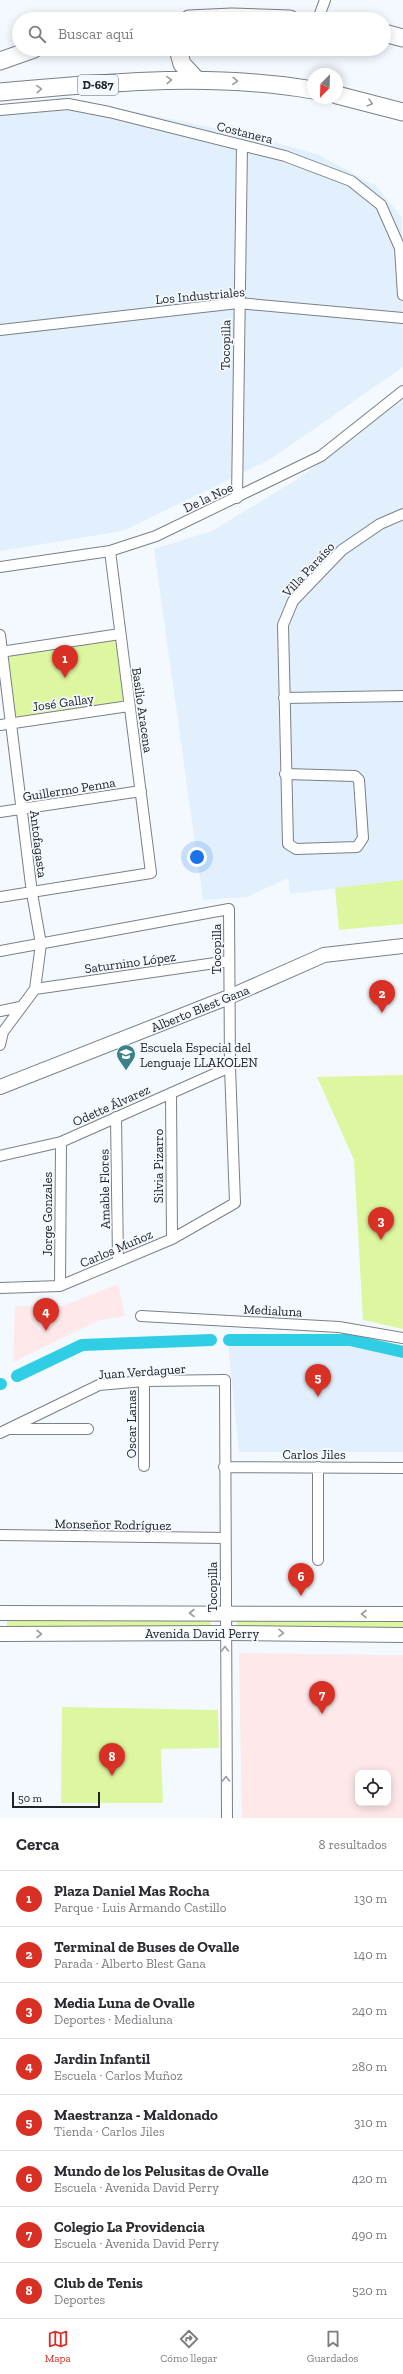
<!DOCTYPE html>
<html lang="es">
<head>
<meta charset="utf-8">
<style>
  body { margin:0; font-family:"Zilla Slab",serif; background:#f7f7f7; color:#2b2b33 }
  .controls { position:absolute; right:12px; bottom:12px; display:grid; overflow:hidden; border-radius:8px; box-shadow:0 2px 10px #0003 }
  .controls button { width:36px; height:36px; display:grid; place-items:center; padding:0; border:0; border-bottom:1px solid #e1e1e2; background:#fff; color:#2b2b33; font:20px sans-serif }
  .compass { position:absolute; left:307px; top:68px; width:36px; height:36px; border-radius:50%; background:#fff; box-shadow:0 2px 10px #0003; rotate:203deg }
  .scale { position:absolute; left:12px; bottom:10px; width:88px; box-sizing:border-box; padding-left:4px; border:2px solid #212326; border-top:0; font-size:11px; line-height:14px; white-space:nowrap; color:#212326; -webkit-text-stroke:3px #f3f9ff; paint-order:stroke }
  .you { position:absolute; left:197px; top:857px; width:14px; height:14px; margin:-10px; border:3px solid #fff; border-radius:50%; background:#1a73e8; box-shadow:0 0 0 6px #1a73e833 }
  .badge { display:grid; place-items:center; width:26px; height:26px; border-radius:50%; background:#d93025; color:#fff; font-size:13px; font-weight:700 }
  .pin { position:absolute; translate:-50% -33px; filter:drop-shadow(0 1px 2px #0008) }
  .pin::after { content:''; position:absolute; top:21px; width:14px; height:12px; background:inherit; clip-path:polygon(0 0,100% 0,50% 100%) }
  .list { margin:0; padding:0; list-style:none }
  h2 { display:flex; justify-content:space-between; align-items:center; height:52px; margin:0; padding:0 16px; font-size:17px }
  h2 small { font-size:13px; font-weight:400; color:#7c7c81 }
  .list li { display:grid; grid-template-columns:26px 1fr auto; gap:12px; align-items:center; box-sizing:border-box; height:56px; padding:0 16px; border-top:1px solid #e1e1e2 }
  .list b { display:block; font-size:15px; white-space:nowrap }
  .list p { margin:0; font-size:13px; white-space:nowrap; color:#7c7c81 }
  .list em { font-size:13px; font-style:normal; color:#7c7c81 }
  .icon { flex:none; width:22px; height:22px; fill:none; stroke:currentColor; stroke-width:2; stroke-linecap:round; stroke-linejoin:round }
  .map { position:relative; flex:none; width:403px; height:1818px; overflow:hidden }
  .search { position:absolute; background:#fff; box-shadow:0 2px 10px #0003; left:12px; right:12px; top:12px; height:44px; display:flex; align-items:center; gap:10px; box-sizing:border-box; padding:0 14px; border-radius:22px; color:#7c7c81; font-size:15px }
  .sheet { height:500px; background:#fff }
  nav { display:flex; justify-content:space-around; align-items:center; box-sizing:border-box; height:56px; border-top:1px solid #e1e1e2; background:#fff; font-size:11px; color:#7c7c81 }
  nav a { display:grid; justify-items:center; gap:2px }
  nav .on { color:#d93025 }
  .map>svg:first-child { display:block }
</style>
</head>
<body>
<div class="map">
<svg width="403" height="1818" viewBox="0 0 403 1818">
  <rect width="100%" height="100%" fill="#f3f9ff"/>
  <path fill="#e2f0fd" d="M63,97L243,134L317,154L376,186L402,218L403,367L271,459L123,531L0,551V110Z
    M403,400V880L290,894L288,878L247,897L203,900L154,549L212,531L299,478Z
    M228,1345H354L403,1352V1452H239Z"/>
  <path fill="#fee8e9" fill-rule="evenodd" d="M118,1284L125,1316L100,1320L13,1362L15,1306H63Z
    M239,1653L403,1655V1818H242ZM358,1773H388V1803H358Z"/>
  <path fill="#ddf7a0" d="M117,638L125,702L12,719L5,654Z
    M403,880V924L339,930L335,888Z
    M403,1075V1329L363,1320L354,1160L317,1077Z
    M239,1618L403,1620V1630L238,1627L236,1621Z
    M7,1619H209L212,1627L7,1626Z
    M62,1707L218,1710L219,1748L161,1749L163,1803H61Z"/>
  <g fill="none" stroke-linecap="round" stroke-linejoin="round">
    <path stroke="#2fcee4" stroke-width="12" d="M229,1340H350L403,1352
      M17,1376L82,1345L211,1340
      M0,1384H1"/>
    <defs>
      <path id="street" d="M318,19L325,0
        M0,110L68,104L109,112L285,156L351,181L381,205L400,248L403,295
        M0,330L238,303L403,318
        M237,498L242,145
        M0,567L110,551L156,536L321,456L403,391
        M0,635L32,893L41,944L35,989L3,1032L0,1045
        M0,652L120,634
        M284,698L403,696
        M0,725L129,706
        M285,774L355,776L359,780L363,838L357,847L296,849L288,844L283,625L293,601L342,550L380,524L403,514
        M0,812L141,791
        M0,897L151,873L110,551
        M0,951L229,909L230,1067L235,1203L172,1239L60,1286L0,1288
        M35,989L229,961
        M0,1011L20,1007
        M171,1093L172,1239
        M116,1117L118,1261
        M0,1156L61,1142L230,1067
        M60,1286L61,1142
        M141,1316L339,1327L403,1338
        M144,1381V1466
        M10,1429H88
        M0,1433L99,1385L144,1381L225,1380L227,1818
        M224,1467L403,1468
        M0,1535L225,1538
        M318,1560V1467"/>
      <path id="secondary" d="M0,1087L229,997L324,955L403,946
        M0,1613L403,1614
        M0,1634L225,1633L403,1635"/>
      <path id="highway" d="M189,19L232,17L290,19
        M384,33L403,38
        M178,49L182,64L196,79
        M0,61L34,49
        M0,92C104,83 209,72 313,90
        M337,95L403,112"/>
    </defs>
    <use href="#street" stroke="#798086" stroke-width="12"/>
    <use href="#secondary" stroke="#798086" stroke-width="16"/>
    <use href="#highway" stroke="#798086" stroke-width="19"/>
    <use href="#street" stroke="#fff" stroke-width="10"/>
    <use href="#secondary" stroke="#fff" stroke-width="14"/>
    <use href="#highway" stroke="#fff" stroke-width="17"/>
  </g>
  <defs><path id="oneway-chevron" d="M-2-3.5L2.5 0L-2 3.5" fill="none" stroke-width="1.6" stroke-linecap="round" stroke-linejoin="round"/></defs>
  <g stroke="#9b9c9d">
    <use href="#oneway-chevron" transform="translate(169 80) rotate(-2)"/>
    <use href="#oneway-chevron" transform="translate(235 81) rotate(3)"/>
    <use href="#oneway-chevron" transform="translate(39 89) rotate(-4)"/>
    <use href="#oneway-chevron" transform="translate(370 103) rotate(15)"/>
    <use href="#oneway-chevron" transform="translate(192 1613) rotate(-180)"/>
    <use href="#oneway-chevron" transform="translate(364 1614) rotate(-180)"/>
    <use href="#oneway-chevron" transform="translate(281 1633) rotate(1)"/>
    <use href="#oneway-chevron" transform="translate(39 1634)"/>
    <use href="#oneway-chevron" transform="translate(225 1649) rotate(-91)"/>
    <use href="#oneway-chevron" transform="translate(226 1779) rotate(-90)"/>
  </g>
  <defs>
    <symbol id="school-pin" viewBox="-11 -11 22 30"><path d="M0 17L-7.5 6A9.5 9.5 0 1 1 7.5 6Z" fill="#3a818a" stroke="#f3f9ff"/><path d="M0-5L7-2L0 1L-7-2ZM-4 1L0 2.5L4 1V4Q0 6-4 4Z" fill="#fff"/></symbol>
  </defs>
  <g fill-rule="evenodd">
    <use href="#school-pin" x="115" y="1043" width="22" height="30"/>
  </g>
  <g text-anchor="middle" stroke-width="3.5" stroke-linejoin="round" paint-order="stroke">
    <rect fill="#f3f9ff" stroke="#606367" stroke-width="1" x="78" y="75" width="40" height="20" rx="3"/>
    <g font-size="12" font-weight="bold" fill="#212326">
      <text x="98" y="89">D-687</text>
    </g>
    <g font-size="13" fill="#212326" stroke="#f3f9ff">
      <text transform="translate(245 132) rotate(14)" y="5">Costanera</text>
      <text transform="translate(200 295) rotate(-5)" y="5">Los Industriales</text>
      <text transform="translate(225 345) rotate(-89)" y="5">Tocopilla</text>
      <text transform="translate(208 497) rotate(-25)" y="5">De la Noe</text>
      <text transform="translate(308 569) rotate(-47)" y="5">Villa Paraíso</text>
      <text transform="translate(63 702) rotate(-8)" y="5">José Gallay</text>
      <text transform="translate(143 710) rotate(82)" y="5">Basilio Aracena</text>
      <text transform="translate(69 789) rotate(-9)" y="5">Guillermo Penna</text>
      <text transform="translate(39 844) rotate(83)" y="5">Antofagasta</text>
      <text transform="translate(216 949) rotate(-90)" y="5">Tocopilla</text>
      <text transform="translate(130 962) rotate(-8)" y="5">Saturnino López</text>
      <text transform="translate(200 1008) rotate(-22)" y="5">Alberto Blest Gana</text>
      <text transform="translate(111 1105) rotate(-24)" y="5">Odette Álvarez</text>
      <text transform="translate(158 1166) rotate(-90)" y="5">Silvia Pizarro</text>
      <text transform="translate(104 1189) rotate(-91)" y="5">Amable Flores</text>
      <text transform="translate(47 1214) rotate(-90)" y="5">Jorge Gonzales</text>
      <text transform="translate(116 1248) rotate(-23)" y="5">Carlos Muñoz</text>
      <text transform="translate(273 1310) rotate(3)" y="5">Medialuna</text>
      <text transform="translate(142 1371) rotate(-4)" y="5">Juan Verdaguer</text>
      <text transform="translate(131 1424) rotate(-90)" y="5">Oscar Lanas</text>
      <text x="314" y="1459">Carlos Jiles</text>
      <text transform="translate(113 1524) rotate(1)" y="5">Monseñor Rodríguez</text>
      <text transform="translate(212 1587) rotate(-90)" y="5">Tocopilla</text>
      <text x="202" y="1638">Avenida David Perry</text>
    </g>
    <g font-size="13" fill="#212326" stroke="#f3f9ff" text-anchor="start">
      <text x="140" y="1052">Escuela Especial del<tspan x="140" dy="15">Lenguaje LLAKOLEN</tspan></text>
    </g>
  </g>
</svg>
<div class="controls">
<button><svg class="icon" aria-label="locate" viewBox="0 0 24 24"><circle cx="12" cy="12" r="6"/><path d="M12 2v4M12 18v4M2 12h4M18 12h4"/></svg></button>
</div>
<svg class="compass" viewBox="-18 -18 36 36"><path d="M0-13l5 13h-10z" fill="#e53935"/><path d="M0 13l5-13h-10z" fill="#7c7c81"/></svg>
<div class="scale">50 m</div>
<div class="you"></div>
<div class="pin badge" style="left:65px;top:678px">1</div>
<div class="pin badge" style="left:382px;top:1013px">2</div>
<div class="pin badge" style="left:381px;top:1240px">3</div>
<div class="pin badge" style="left:46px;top:1331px">4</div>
<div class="pin badge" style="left:318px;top:1397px">5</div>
<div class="pin badge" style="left:301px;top:1596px">6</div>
<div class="pin badge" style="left:322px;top:1714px">7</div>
<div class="pin badge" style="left:112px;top:1776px">8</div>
<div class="search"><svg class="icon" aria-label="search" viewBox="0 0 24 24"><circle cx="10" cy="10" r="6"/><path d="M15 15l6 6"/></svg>Buscar aquí</div>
</div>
<section class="sheet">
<h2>Cerca<small>8 resultados</small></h2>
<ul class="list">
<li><span class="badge">1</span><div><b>Plaza Daniel Mas Rocha</b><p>Parque · Luis Armando Castillo</p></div><em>130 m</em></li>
<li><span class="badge">2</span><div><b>Terminal de Buses de Ovalle</b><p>Parada · Alberto Blest Gana</p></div><em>140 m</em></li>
<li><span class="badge">3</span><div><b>Media Luna de Ovalle</b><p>Deportes · Medialuna</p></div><em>240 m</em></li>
<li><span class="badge">4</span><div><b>Jardin Infantil</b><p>Escuela · Carlos Muñoz</p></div><em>280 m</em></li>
<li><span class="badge">5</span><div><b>Maestranza - Maldonado</b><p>Tienda · Carlos Jiles</p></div><em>310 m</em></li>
<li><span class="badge">6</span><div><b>Mundo de los Pelusitas de Ovalle</b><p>Escuela · Avenida David Perry</p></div><em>420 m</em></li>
<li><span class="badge">7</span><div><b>Colegio La Providencia</b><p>Escuela · Avenida David Perry</p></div><em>490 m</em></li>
<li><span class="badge">8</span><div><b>Club de Tenis</b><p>Deportes</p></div><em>520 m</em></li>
</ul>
</section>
<nav>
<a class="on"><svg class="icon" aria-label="map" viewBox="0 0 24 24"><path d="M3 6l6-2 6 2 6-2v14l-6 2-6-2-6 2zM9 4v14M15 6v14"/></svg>Mapa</a>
<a><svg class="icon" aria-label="directions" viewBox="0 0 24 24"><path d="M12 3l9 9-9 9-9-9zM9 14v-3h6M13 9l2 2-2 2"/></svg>Cómo llegar</a>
<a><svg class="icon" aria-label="saved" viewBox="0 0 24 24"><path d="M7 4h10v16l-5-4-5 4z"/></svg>Guardados</a>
</nav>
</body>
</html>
